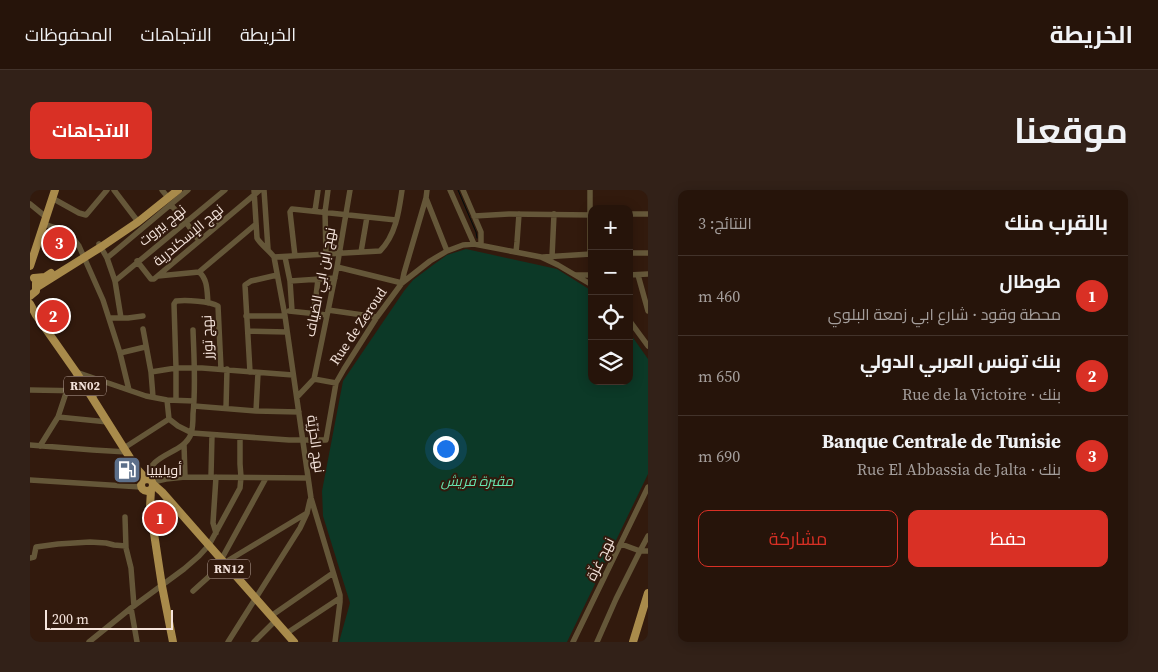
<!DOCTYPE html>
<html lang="ar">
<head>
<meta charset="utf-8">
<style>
  body { margin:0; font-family:"Source Serif 4",Cairo,serif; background:#322118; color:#f1f3f6; direction:rtl }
  .controls { position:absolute; right:15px; top:15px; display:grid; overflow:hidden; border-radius:10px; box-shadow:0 2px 12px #0003 }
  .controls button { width:45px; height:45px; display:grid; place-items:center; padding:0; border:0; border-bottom:1px solid #42332b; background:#26140a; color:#f1f3f6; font:25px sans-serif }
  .scale { position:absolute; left:15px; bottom:12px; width:128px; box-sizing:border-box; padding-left:5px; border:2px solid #f5e4dc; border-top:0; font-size:14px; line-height:18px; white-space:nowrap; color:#f5e4dc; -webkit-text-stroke:4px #321a0d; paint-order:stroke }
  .you { position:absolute; left:415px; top:258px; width:18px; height:18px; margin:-12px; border:4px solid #fff; border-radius:50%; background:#1a73e8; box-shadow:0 0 0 8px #1a73e833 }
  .badge { display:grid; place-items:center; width:32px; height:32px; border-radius:50%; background:#d93025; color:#fff; font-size:16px; font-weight:700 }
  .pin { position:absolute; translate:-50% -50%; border:2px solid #fff; box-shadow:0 1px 5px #0006 }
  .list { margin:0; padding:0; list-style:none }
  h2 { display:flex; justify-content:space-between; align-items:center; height:65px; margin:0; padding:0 20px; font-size:21px }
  h2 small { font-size:16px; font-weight:400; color:#a49e9c }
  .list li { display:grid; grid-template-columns:32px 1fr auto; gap:15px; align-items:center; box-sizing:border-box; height:80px; padding:0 20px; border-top:1px solid #42332b }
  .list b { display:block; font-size:19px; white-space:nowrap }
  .list p { margin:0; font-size:16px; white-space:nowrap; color:#a49e9c }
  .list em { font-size:16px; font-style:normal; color:#a49e9c }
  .actions { display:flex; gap:10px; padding:15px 20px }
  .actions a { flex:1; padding:11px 0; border:1px solid #d93025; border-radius:10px; text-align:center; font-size:18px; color:#d93025 }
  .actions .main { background:#d93025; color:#fff }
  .icon { flex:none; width:28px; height:28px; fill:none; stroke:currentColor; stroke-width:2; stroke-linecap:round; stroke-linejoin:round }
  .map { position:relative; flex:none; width:618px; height:452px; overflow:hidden; direction:ltr; border-radius:10px }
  header { display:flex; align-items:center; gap:30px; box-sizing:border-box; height:70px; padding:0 25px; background:#26140a; border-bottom:1px solid #42332b }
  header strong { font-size:24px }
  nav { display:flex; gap:28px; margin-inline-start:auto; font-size:18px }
  .intro { display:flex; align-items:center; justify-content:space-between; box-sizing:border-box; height:120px; padding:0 30px }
  h1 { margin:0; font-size:35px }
  .button { padding:12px 22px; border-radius:10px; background:#d93025; color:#fff; font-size:18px; font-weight:700 }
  main { display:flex; gap:30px; padding:0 30px }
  aside { flex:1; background:#26140a; border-radius:10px; box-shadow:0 2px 12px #0003 }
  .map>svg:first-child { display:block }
</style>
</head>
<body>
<header>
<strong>الخريطة</strong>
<nav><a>الخريطة</a><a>الاتجاهات</a><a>المحفوظات</a></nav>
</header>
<div class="intro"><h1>موقعنا</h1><a class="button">الاتجاهات</a></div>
<main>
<aside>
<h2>بالقرب منك<small>النتائج: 3</small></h2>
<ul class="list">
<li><span class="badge">1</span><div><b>طوطال</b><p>محطة وقود · شارع ابي زمعة البلوي</p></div><em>460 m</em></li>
<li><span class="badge">2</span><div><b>بنك تونس العربي الدولي</b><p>بنك · Rue de la Victoire</p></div><em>650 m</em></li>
<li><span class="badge">3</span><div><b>Banque Centrale de Tunisie</b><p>بنك · Rue El Abbassia de Jalta</p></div><em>690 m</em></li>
</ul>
<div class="actions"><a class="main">حفظ</a><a>مشاركة</a></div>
</aside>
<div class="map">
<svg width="618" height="452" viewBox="0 0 618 452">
  <rect width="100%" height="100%" fill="#321a0d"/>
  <path fill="#0c3927" d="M436,59L527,79L562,101V191H599V142L618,169V284L537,452H309L320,413L293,326L292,301L313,191L374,101L383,90L403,75L417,65Z"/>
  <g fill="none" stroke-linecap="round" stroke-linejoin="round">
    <path stroke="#010c0c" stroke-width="1" d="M428,0L446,42L447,48"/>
    <path stroke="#655739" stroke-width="5.5" d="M84,0L106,29
      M132,0L136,5
      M224,0L227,48C230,54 239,60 244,67L255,126L281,308L310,405V412L305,452
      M234,0L238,59
      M420,0L444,54
      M433,0L451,42V55
      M22,8L49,23L56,25L77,0
      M396,8L417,61
      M0,14L16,27
      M141,15L156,32L169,51
      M285,21L288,0
      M599,24H618
      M444,26L479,24L562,25
      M14,34L38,42L49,56L73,110L90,163L99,200
      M69,54L77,68L85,91L91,128
      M331,62L337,27
      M486,62L487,52L489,24
      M599,63H618
      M296,64L295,22L298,0
      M560,64V0
      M265,66L260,22L262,19L366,30
      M244,67L350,61C366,45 369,21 372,0
      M255,67L260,91L262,121
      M513,67L561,64
      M522,67L524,24
      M77,68L158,0
      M107,71L121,89H124L230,0
      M307,77L372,93
      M169,82L226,34
      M546,85H562
      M599,85L618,84
      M608,85L618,121
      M128,86L169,82C178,89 177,103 178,113
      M85,91L195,0
      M260,91L305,88
      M372,93L374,83L396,8L397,0
      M298,120L347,127
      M259,121L297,125
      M284,123L288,89
      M216,126H255
      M79,128H98L113,126
      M599,130L618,156
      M113,139L121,182L123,207
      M218,141L257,142
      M90,163L115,157
      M46,182L116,206L137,210L164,211
      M121,182L146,178H172L263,185
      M220,182L215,95L221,91L247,85
      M284,189L307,77L320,0
      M0,200L58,201
      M267,207L284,189L306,193
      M63,208L73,192
      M146,210V178L144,114L146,111C156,110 180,111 188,116L191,179
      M164,216L226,221L269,222
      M196,218L197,179
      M226,221L228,183
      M28,227L78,232
      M139,229L148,236L162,243L259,250H296L306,193L314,179L347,127L372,93L400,71L417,61L433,55L444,54L511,67L528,75L562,95
      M154,254L155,287
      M0,255L63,260L97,262
      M10,256L28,227L37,200
      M94,258L139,229L137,210
      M181,286L182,245
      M186,287L183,333L186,343
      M117,289C120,262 153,265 161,244C163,238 163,230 163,224C166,196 164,168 163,140
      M0,290L111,297
      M123,292L136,289L155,287L278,288
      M95,327L96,358L101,378L104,416
      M591,354L610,361L618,346
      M0,368L4,367L6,357L28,354L60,352L76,353L84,355L96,356
      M191,370L236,288
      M163,401L194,373L277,323
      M101,418L107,452
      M241,426L303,383
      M257,443L310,408
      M59,452L101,418L154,379L169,366L179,355L210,298L211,287L210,274V247
      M198,452L270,338L277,323L280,310
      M224,452L245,431
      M543,452L618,297
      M567,452L586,409L610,361H618"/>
    <path stroke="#a98b4b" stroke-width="8" d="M0,76L25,0
      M4,88L15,87L21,83
      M7,97L71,57L108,32L148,0
      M0,106L6,101V93
      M0,114L6,125L46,182L107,279L116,289
      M111 295a6 6 0 1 1 12 0a6 6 0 1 1-12 0Z
      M124,295L132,302L264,452
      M121,300L120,317L132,396L143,452
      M603,452L618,403"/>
  </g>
  <defs>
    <symbol id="fuel-square" viewBox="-11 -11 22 22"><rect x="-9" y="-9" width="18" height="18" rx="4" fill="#5c6f8a" stroke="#321a0d"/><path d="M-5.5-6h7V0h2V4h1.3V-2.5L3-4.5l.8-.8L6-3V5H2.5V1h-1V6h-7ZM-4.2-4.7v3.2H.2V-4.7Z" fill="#fff"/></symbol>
  </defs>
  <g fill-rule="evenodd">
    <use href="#fuel-square" x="81" y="264" width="32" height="32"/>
  </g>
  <g text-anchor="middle" stroke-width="4" stroke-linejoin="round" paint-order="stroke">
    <g fill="#321a0d" stroke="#baa79e" stroke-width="1">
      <rect x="34" y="186.5" width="42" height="19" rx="4"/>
      <rect x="178" y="369.5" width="42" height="19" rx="4"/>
    </g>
    <g font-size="12" font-weight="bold" fill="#f5e4dc">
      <text x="55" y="200">RN02</text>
      <text x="199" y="383">RN12</text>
    </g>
    <g font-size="14" fill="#f5e4dc" stroke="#321a0d">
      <text transform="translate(132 35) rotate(-39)" y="5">نهج بيروت</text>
      <text transform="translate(158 45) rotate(-40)" y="5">نهج الإسكندرية</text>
      <text transform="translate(290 92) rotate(-79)" y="5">نهج ابن ابي الضياف</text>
      <text transform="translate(328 136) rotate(-56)" y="5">Rue de Zeroud</text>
      <text transform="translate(177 147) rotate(-92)" y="5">نهج توزر</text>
      <text transform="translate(286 254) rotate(82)" y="5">نهج الحرّيّة</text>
      <text transform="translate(570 369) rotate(-64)" y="5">نهج غزّة</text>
    </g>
    <g font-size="14" fill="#f5e4dc" stroke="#321a0d" text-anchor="start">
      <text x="116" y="285">أويليبيا</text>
    </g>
    <g font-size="14" font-style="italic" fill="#67e5b0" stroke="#321a0d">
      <text x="447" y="296">مقبرة قريش</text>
    </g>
  </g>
</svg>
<div class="controls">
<button>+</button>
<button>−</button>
<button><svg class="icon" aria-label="locate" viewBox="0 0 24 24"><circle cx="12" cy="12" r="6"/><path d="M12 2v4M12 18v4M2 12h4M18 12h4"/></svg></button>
<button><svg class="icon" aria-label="layers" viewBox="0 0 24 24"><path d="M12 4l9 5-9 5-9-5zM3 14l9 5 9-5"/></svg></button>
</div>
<div class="scale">200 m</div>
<div class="you"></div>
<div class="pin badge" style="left:130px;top:328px">1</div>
<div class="pin badge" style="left:23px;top:126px">2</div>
<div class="pin badge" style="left:29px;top:53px">3</div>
</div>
</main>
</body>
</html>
